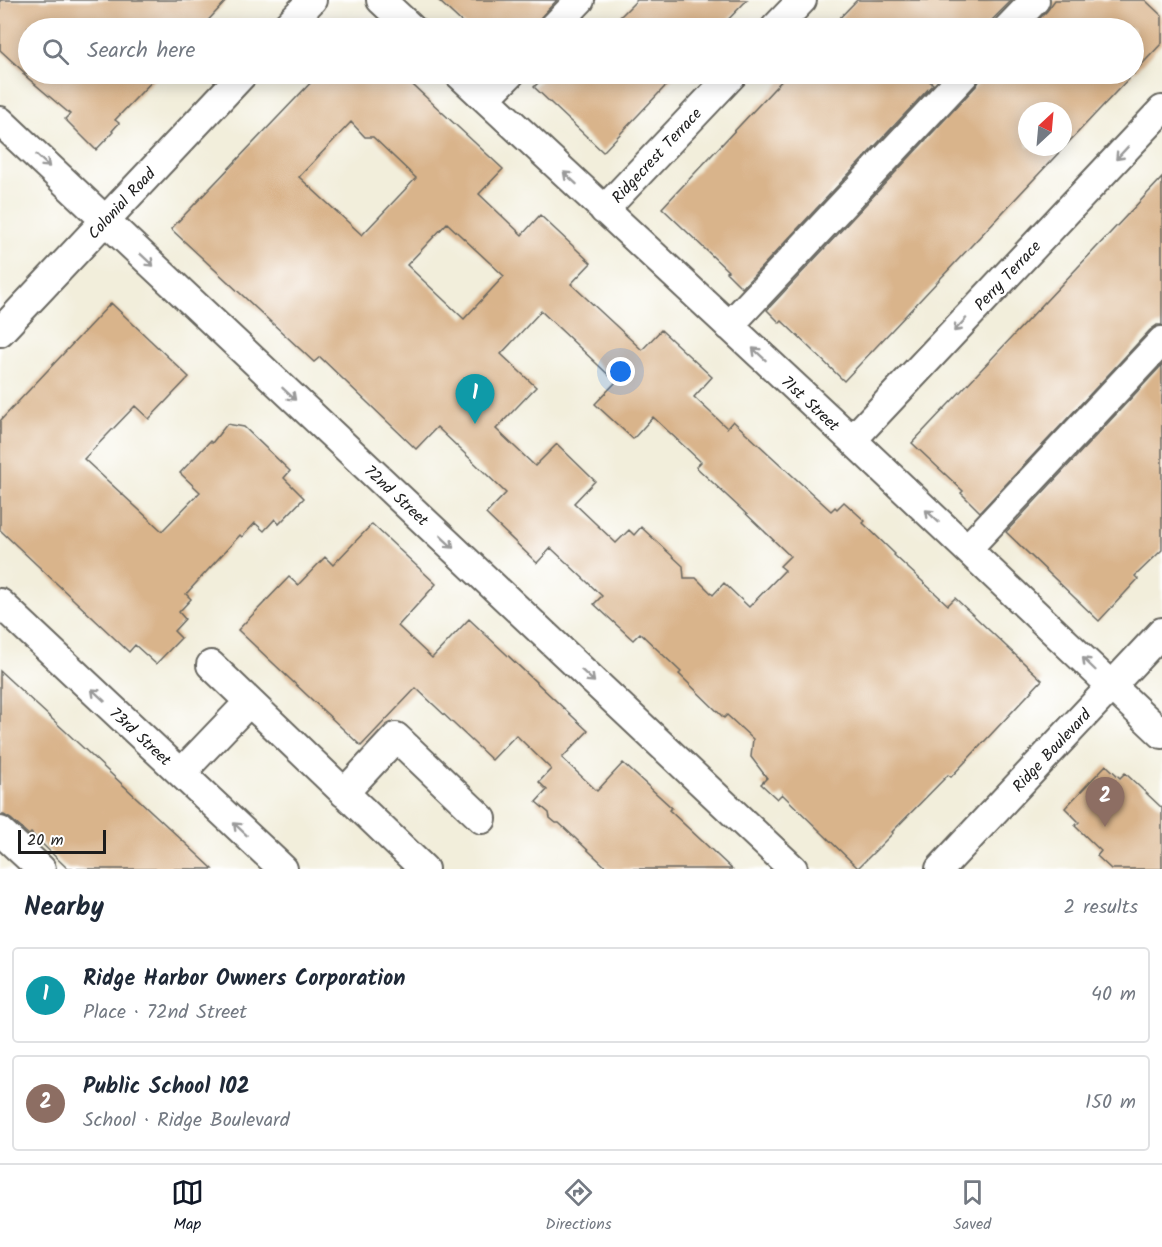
<!DOCTYPE html>
<html lang="en">
<head>
<meta charset="utf-8">
<style>
  body { margin:0; font-family:Kalam,sans-serif; background:#f2f2f3; color:#1f2937 }
  .compass { position:absolute; left:1018px; top:102px; width:54px; height:54px; border-radius:50%; background:#fff; box-shadow:0 3px 15px #0003; rotate:26deg }
  .scale { position:absolute; left:18px; bottom:15px; width:88px; box-sizing:border-box; padding-left:6px; border:3px solid #1c1c1c; border-top:0; font-size:16px; line-height:21px; white-space:nowrap; color:#1c1c1c; -webkit-text-stroke:4px #fff; paint-order:stroke }
  .you { position:absolute; left:621px; top:372px; width:21px; height:21px; margin:-15px; border:4px solid #fff; border-radius:50%; background:#1a73e8; box-shadow:0 0 0 9px #1a73e833 }
  .badge { display:grid; place-items:center; width:39px; height:39px; border-radius:50%; background:#111827; color:#fff; font-size:20px; font-weight:700 }
  .pin { position:absolute; translate:-50% -50px; filter:drop-shadow(0 2px 3px #0008) }
  .pin::after { content:''; position:absolute; top:32px; width:21px; height:18px; background:inherit; clip-path:polygon(0 0,100% 0,50% 100%) }
  .list { margin:0; padding:0; list-style:none }
  h2 { display:flex; justify-content:space-between; align-items:center; height:78px; margin:0; padding:0 24px; font-size:26px }
  h2 small { font-size:20px; font-weight:400; color:#747a83 }
  .list li { display:grid; grid-template-columns:39px 1fr auto; gap:18px; align-items:center; box-sizing:border-box; height:96px; margin:0 12px 12px; padding:0 12px; border:2px solid #e0e1e3; border-radius:6px }
  .list b { display:block; font-size:22px; white-space:nowrap }
  .list p { margin:0; font-size:20px; white-space:nowrap; color:#747a83 }
  .list em { font-size:20px; font-style:normal; color:#747a83 }
  .icon { flex:none; width:33px; height:33px; fill:none; stroke:currentColor; stroke-width:2; stroke-linecap:round; stroke-linejoin:round }
  .map { position:relative; flex:none; width:1162px; height:869px; overflow:hidden }
  .search { position:absolute; background:#fff; box-shadow:0 3px 15px #0003; left:18px; right:18px; top:18px; height:66px; display:flex; align-items:center; gap:15px; box-sizing:border-box; padding:0 21px; border-radius:33px; color:#747a83; font-size:22px }
  .sheet { height:294px; background:#fff }
  nav { display:flex; justify-content:space-around; align-items:center; box-sizing:border-box; height:84px; border-top:2px solid #e0e1e3; background:#fff; font-size:16px; color:#747a83 }
  nav a { display:grid; justify-items:center; gap:3px }
  nav .on { color:#111827 }
  .map>svg:first-child { display:block }
</style>
</head>
<body>
<div class="map">
<svg width="1162" height="869" viewBox="0 0 1162 869">
  <rect width="100%" height="100%" fill="#fff"/>
  <filter id="ink" filterUnits="userSpaceOnUse"><feTurbulence type="fractalNoise" baseFrequency=".0167" numOctaves="2"/><feDisplacementMap in="SourceGraphic" scale="12" xChannelSelector="R" yChannelSelector="G"/><feConvolveMatrix kernelMatrix="1 2 1 2 8 2 1 2 1" color-interpolation-filters="sRGB"/></filter>
  <filter id="wash" filterUnits="userSpaceOnUse"><feTurbulence type="fractalNoise" baseFrequency=".008" numOctaves="4" result="noise"/><feDisplacementMap in="SourceGraphic" scale="24" xChannelSelector="R" yChannelSelector="G"/><feGaussianBlur stdDeviation="1.35" result="paint"/><feColorMatrix in="noise" values="0 0 0 0 0 0 0 0 0 0 0 0 0 0 0 0 0 1.4 0 .05"/><feComposite in="paint" operator="in"/></filter>
  <g filter="url(#wash)">
    <rect width="100%" height="100%" fill="#f2eedb"/>
    <g id="blocks">
      <path fill="#d9b48b" fill-rule="evenodd" d="M0,0H227L201,28H28V74H159L115,120L119,123L112,131L113,132L96,150L65,119L70,114L23,74H26L0,50Z
        M438,0H557L541,17L537,23V28H468Z
        M637,0H747L720,28H609Z
        M857,0H1012L984,28H830Z
        M1055,0H1145L1162,16V43L844,381L782,321L780,323L767,310L977,85L983,74H1134V28H1030L1047,11ZM1027,111H1063V147H1027Z
        M319,74H401L503,169L479,194L522,235L540,215L591,263L571,284L642,350L661,330L712,377L694,397L727,428L733,421L831,511L835,507L837,509L844,502L865,521L863,523L895,554L894,555L948,605L955,598L1042,680L951,777L948,775L892,832L893,833L858,868L782,794L777,799L761,784L767,778L751,757L753,739L727,715L724,718L679,674L681,672L640,633L633,640L594,604L602,596L551,548L537,563L486,514L506,493L437,427L416,449L320,357L314,362L171,229ZM351,122L365,137H373L416,178L362,235L299,177ZM447,223L504,276L464,319L407,265ZM541,311L616,382L595,404L633,439L653,417L701,462L696,467L740,508L790,556L780,566L785,570L749,607L724,583L713,595L696,578H684L683,566L641,527L634,535L629,530L616,543L574,503L595,481L557,444L535,466L496,429L536,387L501,354Z
        M547,74H677L603,152L534,87Z
        M788,74H921L933,84L742,288L726,272L728,271L662,208Z
        M1162,178V325H1157L1150,330L980,512L961,493L963,491L912,443Z
        M111,303L189,377L149,419L135,406L84,459L162,531L200,492L180,473L210,441L212,443L227,424L244,427L290,471L284,478L304,498L279,524L275,519L264,531L255,523L242,537L240,535L186,594L191,599L179,612L185,619L174,631L181,638L156,664L135,645L129,652L0,530V421Z
        M1162,365V550L1135,576L1138,579L1099,621L1006,532Z
        M372,524L436,584L398,626L432,658L469,619L588,731L562,758L597,791L623,763L672,808L669,810L732,869H608L559,823H556L550,818L549,813L536,802L547,790L539,782L551,769L516,735L492,760L416,688L361,746L238,630L289,577L298,585L325,557L333,565Z
        M0,671L64,730L213,869H68L31,833L29,835L11,819L4,815H0Z
        M1106,765L1120,778L1125,773L1162,808V869H1111L1097,856L1101,851L1075,826L1079,822L1065,808Z"/>
    </g>
  </g>
  <g filter="url(#ink)">
    <use href="#blocks" fill-opacity="0" stroke="#67665f" stroke-width="1.5"/>
    <g fill="none" stroke-linecap="round" stroke-linejoin="round">
      <defs>
        <path id="minor" d="M381,0L411,28
          M285,28L312,0
          M553,28L580,0
          M775,28L802,0
          M1008,28L1035,0
          M459,74L852,440L1162,734
          M486,98L510,74
          M0,121L793,869
          M604,210L733,74
          M729,326L965,74
          M0,332L243,74
          M852,440L1162,110
          M967,549L1162,341
          M0,603L283,869
          M211,665L424,869
          M181,773L249,702
          M344,793L396,737L482,819
          M0,831L41,869
          M940,869L1162,632"/>
      </defs>
      <use href="#minor" stroke="#67665f" stroke-width="32"/>
      <use href="#minor" stroke="#fff" stroke-width="28"/>
    </g>
    <defs><path id="oneway-shaft" d="M-6 0H5M1.5-3L5.5 0L1.5 3" fill="none" stroke-width="1.6" stroke-linecap="round" stroke-linejoin="round" transform="scale(1.5)"/></defs>
    <g stroke="#999">
      <use href="#oneway-shaft" transform="translate(1122 153) rotate(133)"/>
      <use href="#oneway-shaft" transform="translate(43 161) rotate(43)"/>
      <use href="#oneway-shaft" transform="translate(570 178) rotate(-137)"/>
      <use href="#oneway-shaft" transform="translate(147 260) rotate(43)"/>
      <use href="#oneway-shaft" transform="translate(960 325) rotate(133)"/>
      <use href="#oneway-shaft" transform="translate(759 354) rotate(-137)"/>
      <use href="#oneway-shaft" transform="translate(289 394) rotate(43)"/>
      <use href="#oneway-shaft" transform="translate(932 516) rotate(-137)"/>
      <use href="#oneway-shaft" transform="translate(447 542) rotate(43)"/>
      <use href="#oneway-shaft" transform="translate(1089 664) rotate(-136)"/>
      <use href="#oneway-shaft" transform="translate(588 676) rotate(43)"/>
      <use href="#oneway-shaft" transform="translate(98 695) rotate(-137)"/>
      <use href="#oneway-shaft" transform="translate(240 829) rotate(-137)"/>
    </g>
  </g>
  <g text-anchor="middle" stroke-width="5" stroke-linejoin="round" paint-order="stroke">
    <g font-size="16" fill="#1c1c1c" stroke="#fff">
      <text transform="translate(656 155) rotate(-47)" y="6">Ridgecrest Terrace</text>
      <text transform="translate(121 203) rotate(-47)" y="6">Colonial Road</text>
      <text transform="translate(1007 275) rotate(-47)" y="6">Perry Terrace</text>
      <text transform="translate(811 403) rotate(43)" y="6">71st Street</text>
      <text transform="translate(397 495) rotate(43)" y="6">72nd Street</text>
      <text transform="translate(141 736) rotate(43)" y="6">73rd Street</text>
      <text transform="translate(1051 750) rotate(-47)" y="6">Ridge Boulevard</text>
    </g>
  </g>
</svg>
<svg class="compass" viewBox="-18 -18 36 36"><path d="M0-13l5 13h-10z" fill="#e53935"/><path d="M0 13l5-13h-10z" fill="#747a83"/></svg>
<div class="scale">20 m</div>
<div class="you"></div>
<div class="pin badge" style="left:475px;top:424px;background:#0f9aa8">1</div>
<div class="pin badge" style="left:1105px;top:827px;background:#8d6e63">2</div>
<div class="search"><svg class="icon" aria-label="search" viewBox="0 0 24 24"><circle cx="10" cy="10" r="6"/><path d="M15 15l6 6"/></svg>Search here</div>
</div>
<section class="sheet">
<h2>Nearby<small>2 results</small></h2>
<ul class="list">
<li><span class="badge" style="background:#0f9aa8">1</span><div><b>Ridge Harbor Owners Corporation</b><p>Place · 72nd Street</p></div><em>40 m</em></li>
<li><span class="badge" style="background:#8d6e63">2</span><div><b>Public School 102</b><p>School · Ridge Boulevard</p></div><em>150 m</em></li>
</ul>
</section>
<nav>
<a class="on"><svg class="icon" aria-label="map" viewBox="0 0 24 24"><path d="M3 6l6-2 6 2 6-2v14l-6 2-6-2-6 2zM9 4v14M15 6v14"/></svg>Map</a>
<a><svg class="icon" aria-label="directions" viewBox="0 0 24 24"><path d="M12 3l9 9-9 9-9-9zM9 14v-3h6M13 9l2 2-2 2"/></svg>Directions</a>
<a><svg class="icon" aria-label="saved" viewBox="0 0 24 24"><path d="M7 4h10v16l-5-4-5 4z"/></svg>Saved</a>
</nav>
</body>
</html>
